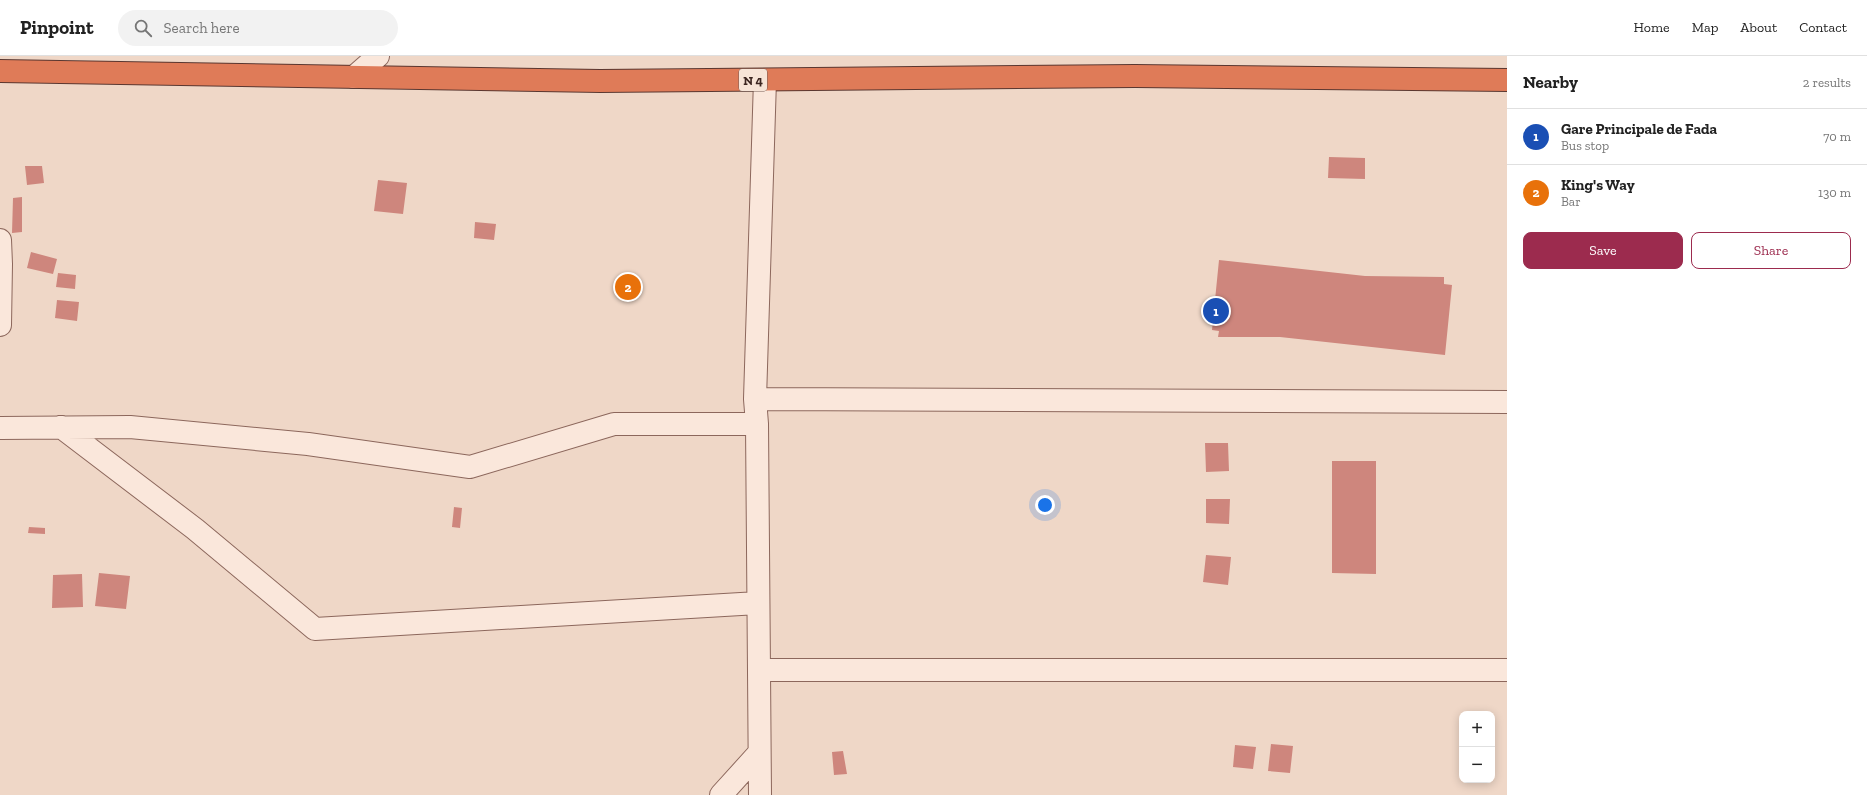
<!DOCTYPE html>
<html lang="en">
<head>
<meta charset="utf-8">
<style>
  body { margin:0; font-family:"Zilla Slab",serif; background:#f2f2f2; color:#222 }
  .controls { position:absolute; right:12px; bottom:12px; display:grid; overflow:hidden; border-radius:8px; box-shadow:0 2px 10px #0003 }
  .controls button { width:36px; height:36px; display:grid; place-items:center; padding:0; border:0; border-bottom:1px solid #e0e0e0; background:#fff; color:#222; font:20px sans-serif }
  .you { position:absolute; left:1045px; top:449px; width:14px; height:14px; margin:-10px; border:3px solid #fff; border-radius:50%; background:#1a73e8; box-shadow:0 0 0 6px #1a73e833 }
  .badge { display:grid; place-items:center; width:26px; height:26px; border-radius:50%; background:#9c2b4e; color:#fff; font-size:13px; font-weight:700 }
  .pin { position:absolute; translate:-50% -50%; border:2px solid #fff; box-shadow:0 1px 4px #0006 }
  .list { margin:0; padding:0; list-style:none }
  h2 { display:flex; justify-content:space-between; align-items:center; height:52px; margin:0; padding:0 16px; font-size:17px }
  h2 small { font-size:13px; font-weight:400; color:#767676 }
  .list li { display:grid; grid-template-columns:26px 1fr auto; gap:12px; align-items:center; box-sizing:border-box; height:56px; padding:0 16px; border-top:1px solid #e0e0e0 }
  .list b { display:block; font-size:15px; white-space:nowrap }
  .list p { margin:0; font-size:13px; white-space:nowrap; color:#767676 }
  .list em { font-size:13px; font-style:normal; color:#767676 }
  .actions { display:flex; gap:8px; padding:12px 16px }
  .actions a { flex:1; padding:9px 0; border:1px solid #9c2b4e; border-radius:8px; text-align:center; font-size:14px; color:#9c2b4e }
  .actions .main { background:#9c2b4e; color:#fff }
  .icon { flex:none; width:22px; height:22px; fill:none; stroke:currentColor; stroke-width:2; stroke-linecap:round; stroke-linejoin:round }
  .map { position:relative; flex:none; width:1507px; height:739px; overflow:hidden }
  header { display:flex; align-items:center; gap:24px; box-sizing:border-box; height:56px; padding:0 20px; background:#fff; border-bottom:1px solid #e0e0e0 }
  header strong { font-size:19px }
  nav { display:flex; gap:22px; margin-inline-start:auto; font-size:14px }
  .search { width:280px; height:36px; background:#f2f2f2; display:flex; align-items:center; gap:10px; box-sizing:border-box; padding:0 14px; border-radius:22px; color:#767676; font-size:15px }
  main { display:flex }
  aside { flex:1; background:#fff }
  .map>svg:first-child { display:block }
</style>
</head>
<body>
<header>
<strong>Pinpoint</strong>
<div class="search"><svg class="icon" aria-label="search" viewBox="0 0 24 24"><circle cx="10" cy="10" r="6"/><path d="M15 15l6 6"/></svg>Search here</div>
<nav><a>Home</a><a>Map</a><a>About</a><a>Contact</a></nav>
</header>
<main>
<div class="map">
<svg width="1507" height="739" viewBox="0 0 1507 739">
  <rect width="100%" height="100%" fill="#efd7c7"/>
  <path fill="#ce867d" d="M1329,101L1365,102V123L1328,122Z
    M25,110H42L44,127L27,129Z
    M378,124L407,127L403,158L374,155Z
    M22,141V176L12,177L13,142Z
    M475,166L496,168L494,184L474,182Z
    M31,196L57,203L53,218L27,212Z
    M1219,204L1365,220L1444,221V228L1452,229L1445,299L1280,281H1218L1219,275L1212,274Z
    M58,217L76,219L75,233L56,231Z
    M57,244L79,246L77,265L55,262Z
    M1205,387H1228L1229,415L1206,416Z
    M1332,405H1376V518L1332,517Z
    M1206,443H1230L1229,468L1206,467Z
    M454,451L462,452L460,472L452,471Z
    M29,471L45,472V478L28,477Z
    M1206,499L1231,501L1228,529L1203,526Z
    M99,517L130,520L126,553L95,550Z
    M82,518L83,551L52,552L53,519Z
    M1271,688L1293,690L1290,717L1268,715Z
    M1235,689L1256,691L1253,713L1233,711Z
    M843,695L847,718L834,719L832,696Z"/>
  <g fill="none" stroke-linecap="round" stroke-linejoin="round">
    <defs>
      <path id="minor" d="M354,21L378,0
        M0,184L1,208L0,269
        M755,343L1507,346
        M61,371L195,473L315,573L758,547
        M0,372L130,371L308,388L470,411L614,368H757
        M759,614H1507
        M721,739L759,697
        M760,739L757,368L755,343L765,24"/>
      <path id="highway" d="M0,15L600,25L1135,20L1507,24"/>
    </defs>
    <use href="#minor" stroke="#8c675c" stroke-width="24"/>
    <use href="#highway" stroke="#5a3730" stroke-width="24"/>
    <use href="#minor" stroke="#fae7db" stroke-width="22"/>
    <use href="#highway" stroke="#df7b58" stroke-width="22"/>
  </g>
  <g text-anchor="middle" stroke-width="3" stroke-linejoin="round" paint-order="stroke">
    <rect fill="#f7e4d7" stroke="#745e57" stroke-width="1" x="739" y="13" width="28" height="22" rx="3"/>
    <g font-size="13" font-weight="bold" fill="#3c2520">
      <text x="753" y="29">N 4</text>
    </g>
  </g>
</svg>
<div class="controls">
<button>+</button>
<button>−</button>
</div>
<div class="you"></div>
<div class="pin badge" style="left:1216px;top:255px;background:#1a4fb4">1</div>
<div class="pin badge" style="left:628px;top:231px;background:#e8710a">2</div>
</div>
<aside>
<h2>Nearby<small>2 results</small></h2>
<ul class="list">
<li><span class="badge" style="background:#1a4fb4">1</span><div><b>Gare Principale de Fada</b><p>Bus stop</p></div><em>70 m</em></li>
<li><span class="badge" style="background:#e8710a">2</span><div><b>King's Way</b><p>Bar</p></div><em>130 m</em></li>
</ul>
<div class="actions"><a class="main">Save</a><a>Share</a></div>
</aside>
</main>
</body>
</html>
